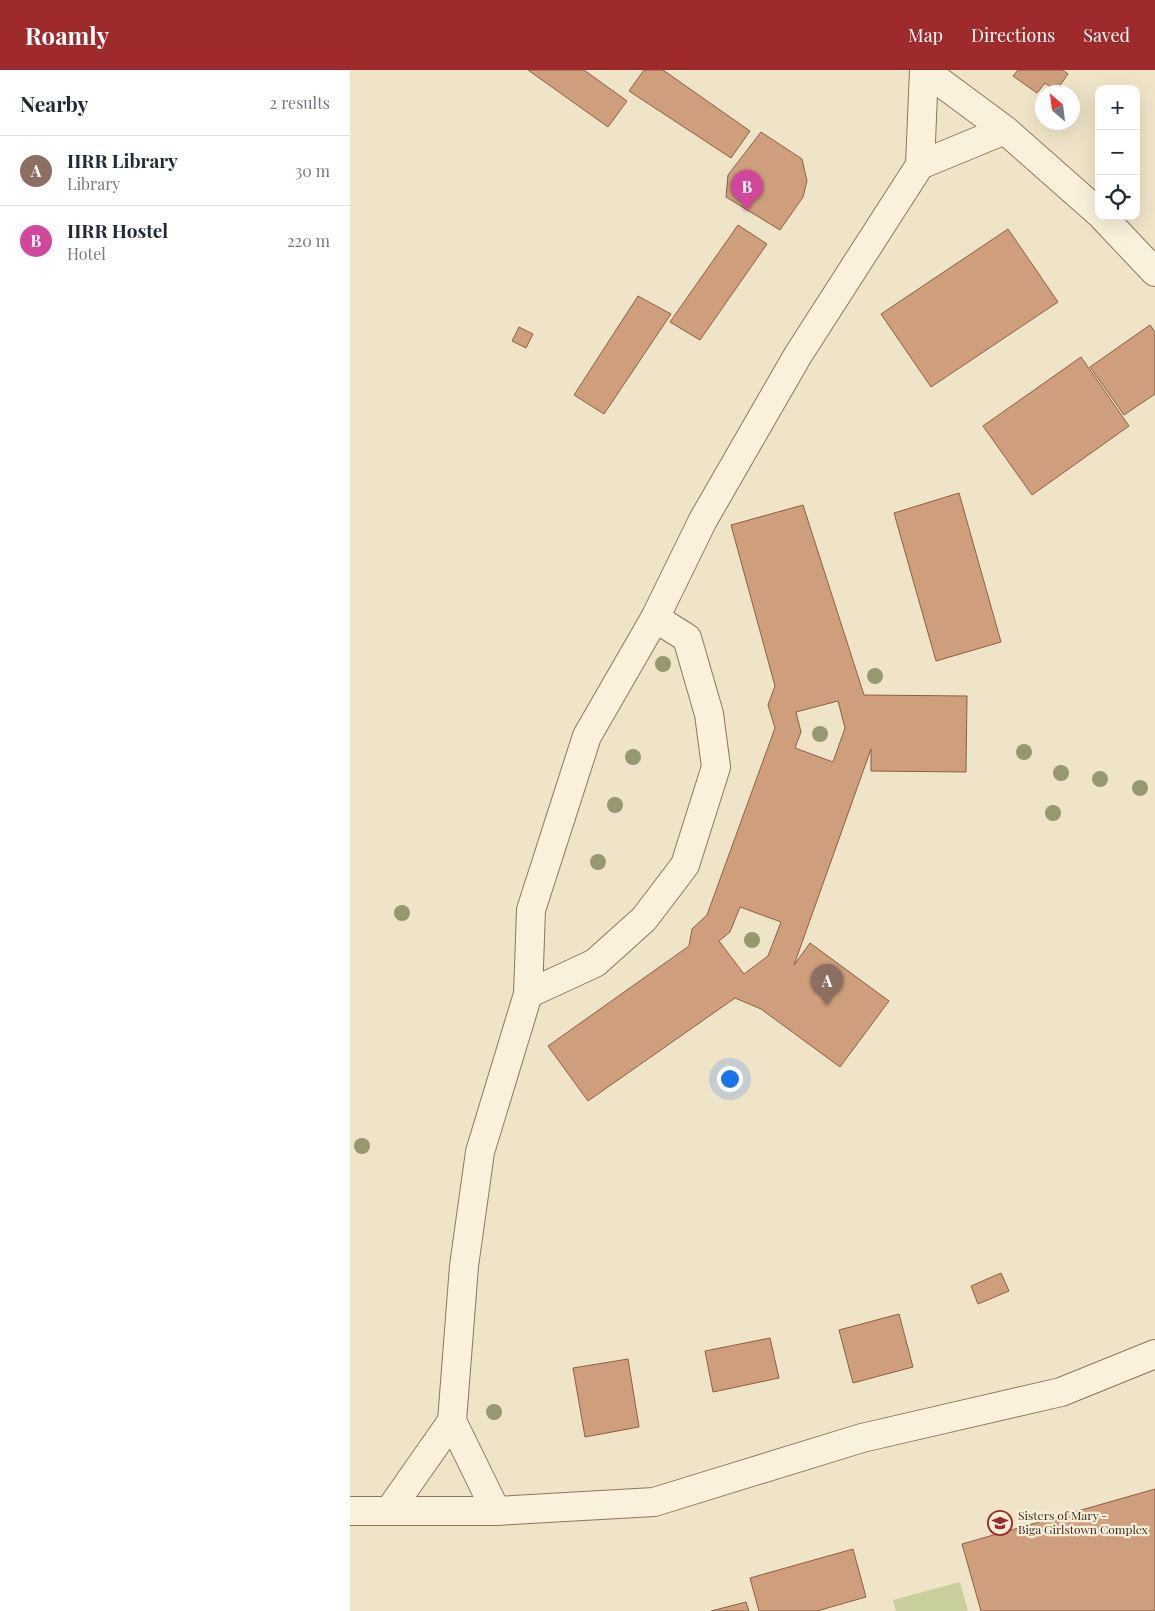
<!DOCTYPE html>
<html lang="en">
<head>
<meta charset="utf-8">
<style>
  body { margin:0; font-family:"Playfair Display",serif; background:#f2f2f3; color:#1f2937 }
  .controls { position:absolute; right:15px; top:15px; display:grid; overflow:hidden; border-radius:10px; box-shadow:0 5px 20px #0002 }
  .controls button { width:45px; height:45px; display:grid; place-items:center; padding:0; border:0; border-bottom:1px solid #e0e1e3; background:#fff; color:#1f2937; font:25px sans-serif }
  .compass { position:absolute; left:685px; top:15px; width:45px; height:45px; border-radius:50%; background:#fff; box-shadow:0 5px 20px #0002; rotate:332deg }
  .you { position:absolute; left:379px; top:1008px; width:18px; height:18px; margin:-12px; border:4px solid #fff; border-radius:50%; background:#1a73e8; box-shadow:0 0 0 8px #1a73e833 }
  .badge { display:grid; place-items:center; width:32px; height:32px; border-radius:50%; background:#9e2a2b; color:#fff; font-size:16px; font-weight:700 }
  .pin { position:absolute; translate:-50% -41px; filter:drop-shadow(0 1px 2px #0008) }
  .pin::after { content:''; position:absolute; top:26px; width:18px; height:15px; background:inherit; clip-path:polygon(0 0,100% 0,50% 100%) }
  .list { margin:0; padding:0; list-style:none }
  h2 { display:flex; justify-content:space-between; align-items:center; height:65px; margin:0; padding:0 20px; font-size:21px }
  h2 small { font-size:16px; font-weight:400; color:#747a83 }
  .list li { display:grid; grid-template-columns:32px 1fr auto; gap:15px; align-items:center; box-sizing:border-box; height:70px; padding:0 20px; border-top:1px solid #e0e1e3 }
  .list b { display:block; font-size:19px; white-space:nowrap }
  .list p { margin:0; font-size:16px; white-space:nowrap; color:#747a83 }
  .list em { font-size:16px; font-style:normal; color:#747a83 }
  .icon { flex:none; width:28px; height:28px; fill:none; stroke:currentColor; stroke-width:2; stroke-linecap:round; stroke-linejoin:round }
  .map { position:relative; flex:none; width:805px; height:1541px; overflow:hidden }
  header { display:flex; align-items:center; gap:30px; box-sizing:border-box; height:70px; padding:0 25px; background:#9e2a2b; color:#fff }
  header strong { font-size:24px }
  nav { display:flex; gap:28px; margin-inline-start:auto; font-size:18px }
  main { display:flex }
  aside { flex:1; background:#fff }
  .map>svg:first-child { display:block }
</style>
</head>
<body>
<header>
<strong>Roamly</strong>
<nav><a>Map</a><a>Directions</a><a>Saved</a></nav>
</header>
<main>
<aside>
<h2>Nearby<small>2 results</small></h2>
<ul class="list">
<li><span class="badge" style="background:#8d6e63">A</span><div><b>IIRR Library</b><p>Library</p></div><em>30 m</em></li>
<li><span class="badge" style="background:#d1479c">B</span><div><b>IIRR Hostel</b><p>Hotel</p></div><em>220 m</em></li>
</ul>
</aside>
<div class="map">
<svg width="805" height="1541" viewBox="0 0 805 1541">
  <rect width="100%" height="100%" fill="#f0e4c8"/>
  <path fill="#c9cf9b" d="M610,1512L618,1541H546L543,1530Z"/>
  <path fill="#cf9f7d" stroke="#8d5f41" fill-rule="evenodd" d="M178,0H234L277,31L258,57Z
    M294,0H313L400,61L381,88L279,21Z
    M668,0H713L718,4L706,21L695,13L687,23L663,6Z
    M411,62L452,89L457,111L453,127L430,160L376,127L378,105Z
    M388,155L417,174L350,270L320,252Z
    M658,159L708,232L581,317L531,244Z
    M288,226L321,244L254,344L224,325Z
    M800,255L805,262V324L774,345L740,297Z
    M169,257L183,264L176,278L162,271Z
    M731,287L779,356L682,425L633,356Z
    M609,423L651,572L586,591L544,443Z
    M453,435L514,625L617,626L616,702L521,701V679L444,895L460,873L539,931L490,997L411,939L385,928L238,1031L198,976L339,876L342,859L357,845L425,658L418,635L425,616L381,455ZM488,631L495,658L483,692L445,678L451,662L446,642ZM390,837L431,852L418,886L394,904L369,871L380,862Z
    M651,1203L659,1221L628,1234L621,1216Z
    M549,1244L563,1297L503,1313L489,1260Z
    M420,1268L429,1308L363,1322L355,1281Z
    M278,1289L289,1357L235,1367L223,1298Z
    M805,1419V1541H631L612,1474Z
    M503,1479L516,1527L467,1541H409L400,1508Z
    M396,1532L399,1541H361Z"/>
  <g fill="none" stroke-linecap="round" stroke-linejoin="round">
    <defs>
      <path id="minor" d="M574,0L655,60L749,143
        M570,95L655,60
        M752,146L805,202
        M178,924L245,893L294,849L335,795L366,697L359,644L337,568L305,548
        M0,1441H146L304,1432L512,1368L711,1322L805,1284
        M39,1441L102,1351
        M146,1441L102,1351L114,1196L130,1082L178,924L181,840L237,666L305,548L353,450L448,285L570,95L574,0"/>
    </defs>
    <use href="#minor" stroke="#8d765c" stroke-width="30"/>
    <use href="#minor" stroke="#faf1dc" stroke-width="28"/>
  </g>
  <g fill="#96986f">
    <circle cx="313" cy="594" r="8"/>
    <circle cx="525" cy="606" r="8"/>
    <circle cx="470" cy="664" r="8"/>
    <circle cx="674" cy="682" r="8"/>
    <circle cx="283" cy="687" r="8"/>
    <circle cx="711" cy="703" r="8"/>
    <circle cx="750" cy="709" r="8"/>
    <circle cx="790" cy="718" r="8"/>
    <circle cx="265" cy="735" r="8"/>
    <circle cx="703" cy="743" r="8"/>
    <circle cx="248" cy="792" r="8"/>
    <circle cx="52" cy="843" r="8"/>
    <circle cx="402" cy="870" r="8"/>
    <circle cx="12" cy="1076" r="8"/>
    <circle cx="144" cy="1342" r="8"/>
  </g>
  <defs>
    <symbol id="school-ring" viewBox="-11 -11 22 22"><circle r="9.5" fill="#f7eed8" stroke="#9e2a2b" stroke-width="1.5"/><path d="M0-5L7-2L0 1L-7-2ZM-4 1L0 2.5L4 1V4Q0 6-4 4Z" fill="#9e2a2b"/></symbol>
  </defs>
  <g fill-rule="evenodd">
    <use href="#school-ring" x="636" y="1439" width="28" height="28"/>
  </g>
  <g text-anchor="middle" stroke-width="4.5" stroke-linejoin="round" paint-order="stroke">
    <g font-size="12" fill="#3d2e20" stroke="#f7eed8" text-anchor="start">
      <text x="668" y="1450">Sisters of Mary -<tspan x="668" dy="14">Biga Girlstown Complex</tspan></text>
    </g>
  </g>
</svg>
<div class="controls">
<button>+</button>
<button>−</button>
<button><svg class="icon" aria-label="locate" viewBox="0 0 24 24"><circle cx="12" cy="12" r="6"/><path d="M12 2v4M12 18v4M2 12h4M18 12h4"/></svg></button>
</div>
<svg class="compass" viewBox="-18 -18 36 36"><path d="M0-13l5 13h-10z" fill="#e53935"/><path d="M0 13l5-13h-10z" fill="#747a83"/></svg>
<div class="you"></div>
<div class="pin badge" style="left:477px;top:935px;background:#8d6e63">A</div>
<div class="pin badge" style="left:397px;top:141px;background:#d1479c">B</div>
</div>
</main>
</body>
</html>
